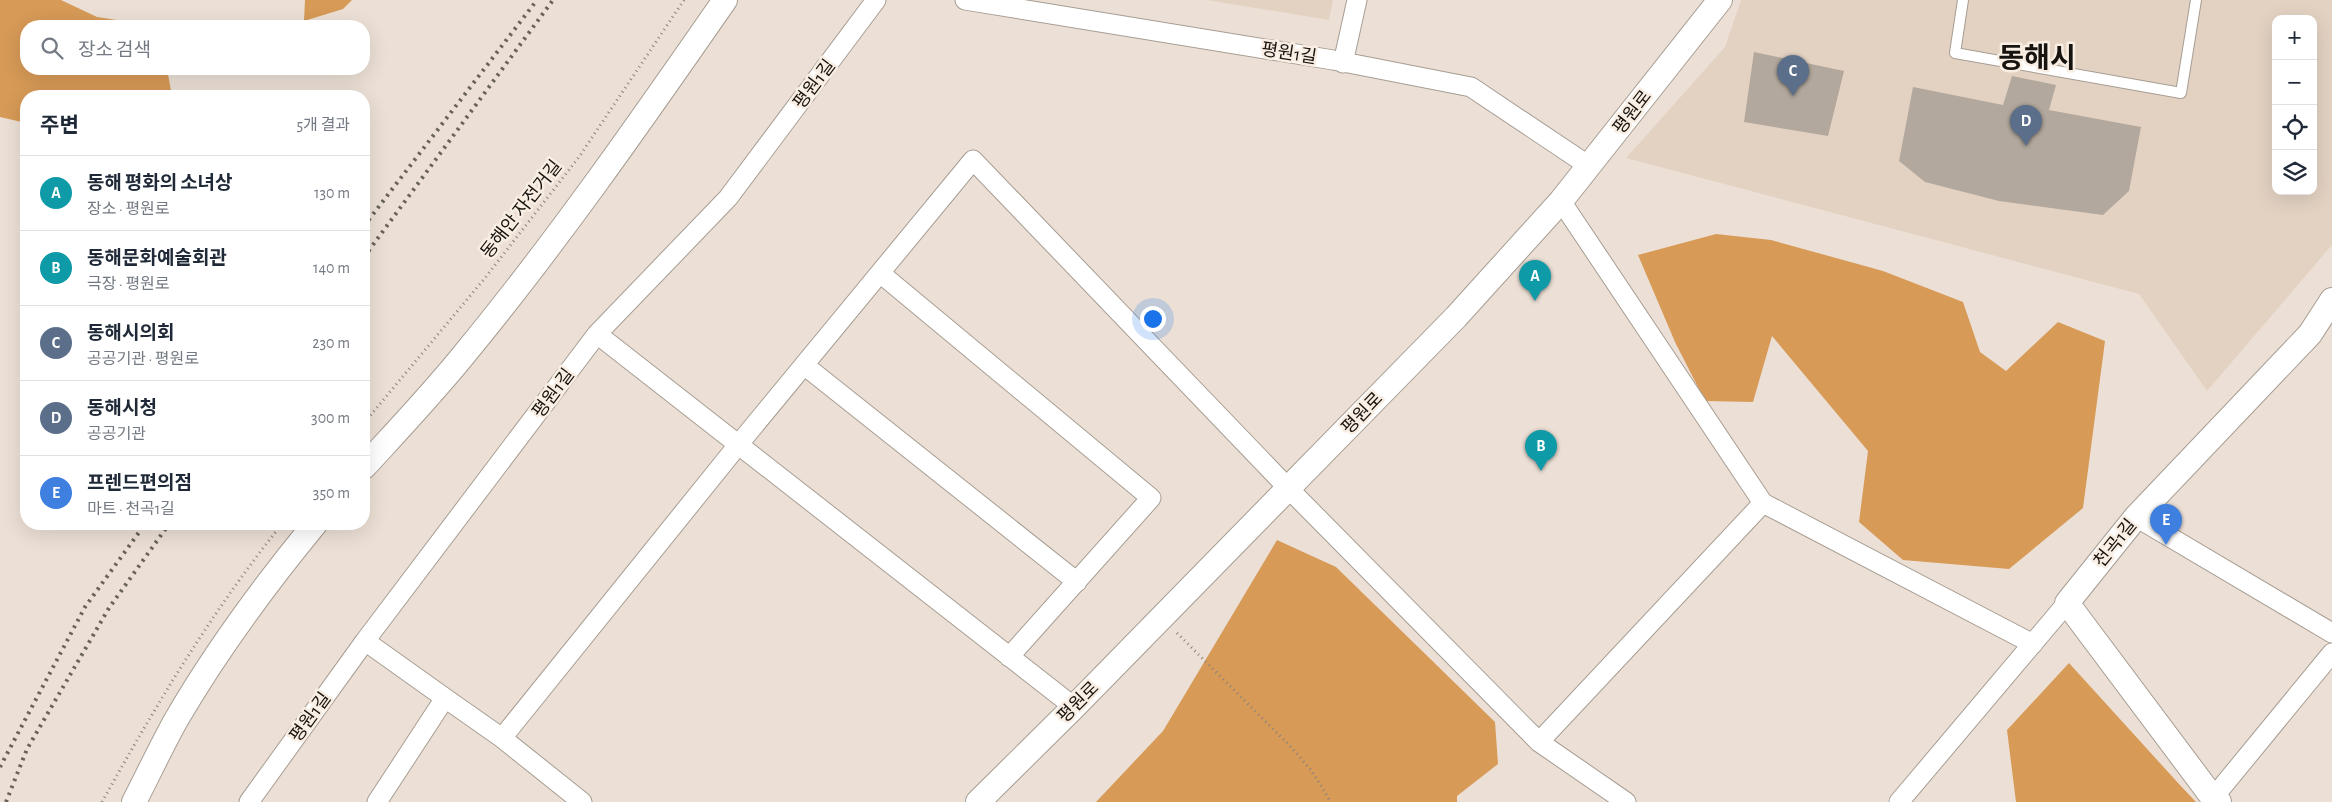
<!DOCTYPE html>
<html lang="ko">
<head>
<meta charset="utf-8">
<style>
  body { margin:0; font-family:"Alegreya Sans","Noto Sans KR",sans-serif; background:#f2f2f3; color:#1f2937 }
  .controls { position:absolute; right:15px; top:15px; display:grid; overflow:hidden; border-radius:10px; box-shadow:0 5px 20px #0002 }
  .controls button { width:45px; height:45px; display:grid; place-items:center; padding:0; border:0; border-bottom:1px solid #e0e1e3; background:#fff; color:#1f2937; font:25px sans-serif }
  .you { position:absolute; left:1152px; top:318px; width:18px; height:18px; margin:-12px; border:4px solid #fff; border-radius:50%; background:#1a73e8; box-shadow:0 0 0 8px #1a73e833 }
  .badge { display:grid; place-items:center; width:32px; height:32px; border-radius:50%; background:#db2777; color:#fff; font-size:16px; font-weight:700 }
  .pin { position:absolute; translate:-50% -41px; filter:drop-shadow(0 1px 2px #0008) }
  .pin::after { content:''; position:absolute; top:26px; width:18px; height:15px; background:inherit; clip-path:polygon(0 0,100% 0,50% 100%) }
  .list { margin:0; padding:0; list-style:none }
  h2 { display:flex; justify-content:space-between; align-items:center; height:65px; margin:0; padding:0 20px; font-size:21px }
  h2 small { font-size:16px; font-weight:400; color:#747a83 }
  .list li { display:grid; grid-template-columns:32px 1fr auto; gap:15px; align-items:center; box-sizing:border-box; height:75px; padding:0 20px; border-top:1px solid #e0e1e3 }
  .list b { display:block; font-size:19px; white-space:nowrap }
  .list p { margin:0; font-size:16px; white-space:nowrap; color:#747a83 }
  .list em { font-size:16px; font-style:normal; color:#747a83 }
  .icon { flex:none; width:28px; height:28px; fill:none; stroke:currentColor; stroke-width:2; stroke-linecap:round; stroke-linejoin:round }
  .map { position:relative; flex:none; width:2332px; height:802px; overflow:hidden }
  .search { position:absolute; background:#fff; box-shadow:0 5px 20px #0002; left:20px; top:20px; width:350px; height:55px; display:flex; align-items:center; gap:12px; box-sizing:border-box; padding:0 18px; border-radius:20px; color:#747a83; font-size:19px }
  .panel { position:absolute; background:#fff; box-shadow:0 5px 20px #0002; left:20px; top:90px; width:350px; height:440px; border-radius:20px }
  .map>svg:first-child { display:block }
</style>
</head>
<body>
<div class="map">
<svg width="2332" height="802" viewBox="0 0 2332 802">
  <rect width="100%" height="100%" fill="#ece0d6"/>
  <path fill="#e3d2c2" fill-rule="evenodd" d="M1207,0H1333L1329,20Z
    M1741,0H2332V245L2207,391L2139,294L1626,158L1725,47ZM2276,19H2313V191H2276Z"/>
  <path fill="#d79a57" d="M0,0H61L97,17L156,26H26V69H167L172,96H26V123L0,117Z
    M305,0H352L343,9L304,21Z
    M1716,234L1771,240L1883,271L1963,302L1980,352L2006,371L2058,322L2105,341L2083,508L2009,569L1903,560L1859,522L1868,451L1772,336L1753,402L1705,401L1675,342L1638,255Z
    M1277,540L1336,567L1495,722L1498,764L1457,796V802H1096L1163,731Z
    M2069,663L2179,784L2196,802H2016L2007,730Z"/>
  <path fill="#b2a89d" d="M1754,52L1844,71L1828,136L1744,122Z
    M2012,76L2056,85L2049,110L2141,127L2129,191L2103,215L1999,201L1925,182L1899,161L1913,87L2003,105Z"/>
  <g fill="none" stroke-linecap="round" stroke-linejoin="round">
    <defs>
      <path id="service" d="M1963,0L1955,53L2181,93L2196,0"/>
      <path id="minor" d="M965,0L1333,60L1471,87L1589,166
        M1343,63L1357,0
        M1561,201L1763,503L2033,644
        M880,273L1151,498L1009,657
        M597,334L1074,707
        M804,365L1077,582
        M2136,517L2332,633
        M365,641L445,698
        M502,738L738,445L973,160L1288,488L1539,742L1626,802
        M1539,742L1763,503
        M2213,798L2332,653
        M249,802L365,641L597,334L728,198L876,0
        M377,802L445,698L502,738L582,802
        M1899,802L2067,603"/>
      <path id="tertiary" d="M364,467C397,431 431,395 462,357C556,243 641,121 725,0
        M134,802C148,775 161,747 176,720C216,651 264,586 315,524
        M978,802L1074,707L1456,317L1561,201L1720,0
        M2219,802L2213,798L2067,603L2136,517L2310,334L2332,300"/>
    </defs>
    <use href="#service" stroke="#a79d93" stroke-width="12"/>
    <use href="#minor" stroke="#a79d93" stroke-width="21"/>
    <use href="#tertiary" stroke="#a79d93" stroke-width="26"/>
    <path stroke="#8b827b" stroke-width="3" stroke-dasharray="1 4" stroke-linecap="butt" d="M364,423L485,278L579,157L684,0
      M1177,633L1292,748L1311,770L1331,802
      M102,802C156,705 212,611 282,524"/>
    <use href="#service" stroke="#fff" stroke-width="10"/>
    <use href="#minor" stroke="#fff" stroke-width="19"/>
    <use href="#tertiary" stroke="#fff" stroke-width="24"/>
    <path stroke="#69625b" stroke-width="4" stroke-dasharray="2.5 5" stroke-linecap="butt" d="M364,226L537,0
      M364,257L553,0
      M0,767L85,607L145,524
      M6,802L27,749L109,608L169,524"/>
  </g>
  <g text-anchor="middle" stroke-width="5" stroke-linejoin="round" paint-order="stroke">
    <g font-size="18" fill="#17130f" stroke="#f9eee3">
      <text transform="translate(1289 53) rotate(9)" y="6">평원1길</text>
      <text transform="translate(814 84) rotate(-53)" y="6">평원1길</text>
      <text transform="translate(1632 112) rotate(-52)" y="6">평원로</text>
      <text transform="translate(521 209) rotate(-52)" y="6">동해안 자전거길</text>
      <text transform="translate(553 393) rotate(-53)" y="6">평원1길</text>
      <text transform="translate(1362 413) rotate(-46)" y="6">평원로</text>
      <text transform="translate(2115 543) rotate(-51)" y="6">천곡1길</text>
      <text transform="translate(1078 702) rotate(-45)" y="6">평원로</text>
      <text transform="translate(310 717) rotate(-54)" y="6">평원1길</text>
    </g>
    <g font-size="28" font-weight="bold" fill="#17130f" stroke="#f9eee3">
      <text x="2037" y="67">동해시</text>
    </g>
  </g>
</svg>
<div class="controls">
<button>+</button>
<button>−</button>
<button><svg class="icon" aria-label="locate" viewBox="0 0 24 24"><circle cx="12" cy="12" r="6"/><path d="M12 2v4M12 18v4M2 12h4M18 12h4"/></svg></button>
<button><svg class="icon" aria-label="layers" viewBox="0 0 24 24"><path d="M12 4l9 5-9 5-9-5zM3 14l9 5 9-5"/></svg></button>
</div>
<div class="you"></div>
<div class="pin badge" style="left:1535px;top:301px;background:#0f9aa8">A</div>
<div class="pin badge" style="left:1541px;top:471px;background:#0f9aa8">B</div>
<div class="pin badge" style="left:1793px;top:96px;background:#5c6f8a">C</div>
<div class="pin badge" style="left:2026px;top:146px;background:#5c6f8a">D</div>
<div class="pin badge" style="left:2166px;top:545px;background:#3f7fe0">E</div>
<div class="search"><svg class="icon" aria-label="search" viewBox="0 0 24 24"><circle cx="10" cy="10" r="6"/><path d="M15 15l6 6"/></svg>장소 검색</div>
<section class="panel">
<h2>주변<small>5개 결과</small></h2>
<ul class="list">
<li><span class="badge" style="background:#0f9aa8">A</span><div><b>동해 평화의 소녀상</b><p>장소 · 평원로</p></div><em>130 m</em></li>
<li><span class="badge" style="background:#0f9aa8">B</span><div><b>동해문화예술회관</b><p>극장 · 평원로</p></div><em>140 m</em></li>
<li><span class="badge" style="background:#5c6f8a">C</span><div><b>동해시의회</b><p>공공기관 · 평원로</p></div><em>230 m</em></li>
<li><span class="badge" style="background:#5c6f8a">D</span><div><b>동해시청</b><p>공공기관</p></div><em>300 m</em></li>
<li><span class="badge" style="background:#3f7fe0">E</span><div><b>프렌드편의점</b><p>마트 · 천곡1길</p></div><em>350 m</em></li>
</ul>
</section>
</div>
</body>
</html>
